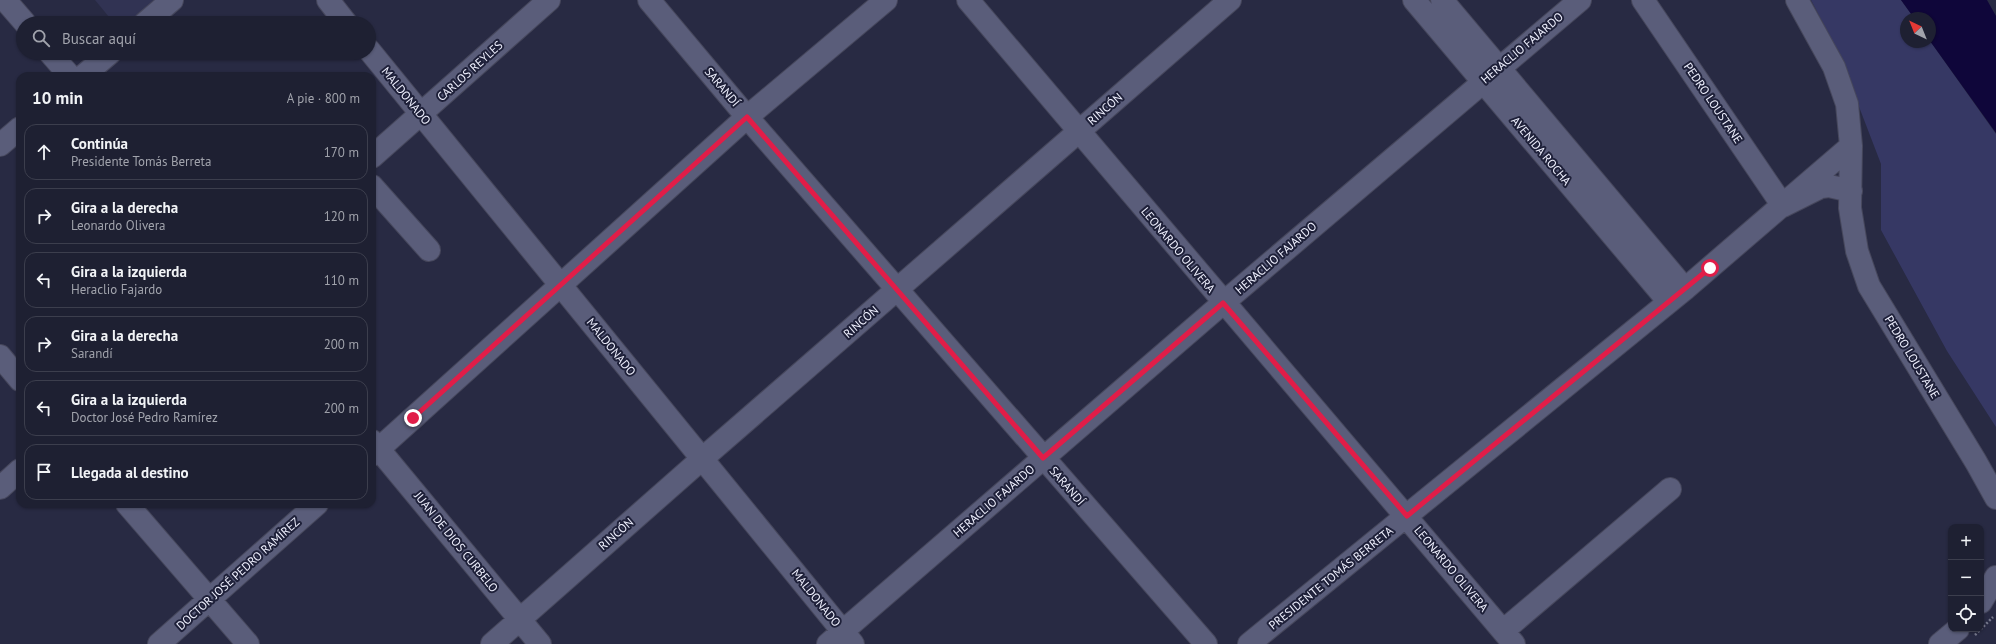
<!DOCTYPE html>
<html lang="es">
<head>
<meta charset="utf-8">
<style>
  body { margin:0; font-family:"PT Sans",sans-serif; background:#26283a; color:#f1f3f6 }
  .controls { position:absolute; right:12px; bottom:12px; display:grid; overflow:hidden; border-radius:8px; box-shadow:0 1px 3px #0004 }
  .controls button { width:36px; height:36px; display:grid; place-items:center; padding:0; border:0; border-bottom:1px solid #3c3e4d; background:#1e2032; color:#f1f3f6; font:20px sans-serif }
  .compass { position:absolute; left:1900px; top:12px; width:36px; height:36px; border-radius:50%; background:#1e2032; box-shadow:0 1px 3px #0004; rotate:317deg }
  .stop { position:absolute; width:12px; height:12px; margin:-9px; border:3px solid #e11d48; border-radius:50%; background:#fff }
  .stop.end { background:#e11d48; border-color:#fff; box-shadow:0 1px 4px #0008 }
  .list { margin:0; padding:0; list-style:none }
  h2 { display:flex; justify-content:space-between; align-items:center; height:52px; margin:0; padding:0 16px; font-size:17px }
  h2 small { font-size:13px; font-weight:400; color:#a1a3ac }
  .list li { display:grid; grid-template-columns:26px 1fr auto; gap:12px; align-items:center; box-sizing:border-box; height:56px; margin:0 8px 8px; padding:0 8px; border:1px solid #3c3e4d; border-radius:12px }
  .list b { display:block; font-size:15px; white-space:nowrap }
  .list p { margin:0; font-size:13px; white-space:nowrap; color:#a1a3ac }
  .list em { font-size:13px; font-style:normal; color:#a1a3ac }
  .icon { flex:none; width:22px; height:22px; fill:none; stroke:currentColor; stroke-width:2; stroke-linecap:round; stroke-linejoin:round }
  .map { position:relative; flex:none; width:1996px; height:644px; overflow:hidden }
  .search { position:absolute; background:#1e2032; box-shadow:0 1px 3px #0004; left:16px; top:16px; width:360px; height:44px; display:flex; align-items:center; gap:10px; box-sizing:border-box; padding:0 14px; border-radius:22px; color:#a1a3ac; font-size:15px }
  .panel { position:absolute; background:#1e2032; box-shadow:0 1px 3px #0004; left:16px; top:72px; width:360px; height:436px; border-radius:12px }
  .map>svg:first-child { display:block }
</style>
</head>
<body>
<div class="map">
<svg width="1996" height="644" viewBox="0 0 1996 644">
  <rect width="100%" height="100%" fill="#282a43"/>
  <path fill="#313353" d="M95,0H156L129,23H114Z"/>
  <path fill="#363864" d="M1811,0H1901L1914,18H1906V42H1930V41L1996,134V427L1947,351L1881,230V164L1838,52Z"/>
  <path fill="#0f063a" d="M1901,0H1987L1996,16V133L1930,41V18H1914Z"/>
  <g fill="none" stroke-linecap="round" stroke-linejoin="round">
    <defs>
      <path id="minor" d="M5,0L25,23
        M328,0L346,23
        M649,0L747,117L1206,644
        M968,0L1514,644
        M1414,0L1669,302
        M1442,0L1685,289
        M1643,0L1783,206L1821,187L1829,186L1851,191
        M1797,0L1834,67L1847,104L1851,146L1850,208L1857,251L1869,286L1976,462L1996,498
        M145,23L172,0
        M369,50L853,644
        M50,53L70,76
        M83,76L110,53
        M0,145L20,128
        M372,157L549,0
        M372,186L429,250
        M0,356L20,380
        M372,441L540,644
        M372,455L747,117L886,0
        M0,488L20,470
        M127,504L248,644
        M1981,602L1996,577
        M1503,631L1670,489
        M159,644L317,504
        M492,644L703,458L1230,0
        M828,644L1223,303L1580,0
        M1249,644L1685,289L1851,146
        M1940,644L1958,629"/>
    </defs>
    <use href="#minor" stroke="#46475c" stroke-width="24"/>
    <path stroke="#76788c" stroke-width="2.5" stroke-dasharray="2 2" stroke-linecap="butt" d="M1975,635L1993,617"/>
    <use href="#minor" stroke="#5a5d7a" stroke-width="22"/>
  </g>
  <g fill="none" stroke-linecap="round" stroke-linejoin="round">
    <path stroke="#e11d48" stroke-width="5" d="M413,418L747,117L1043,458L1223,303L1407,516L1710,268"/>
  </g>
  <g text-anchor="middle" stroke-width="4" stroke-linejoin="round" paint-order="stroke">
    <g font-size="12" fill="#eff0fe" stroke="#1e2039">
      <text transform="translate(1522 48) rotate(-40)" y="4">HERACLIO FAJARDO</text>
      <text transform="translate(470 71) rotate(-42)" y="4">CARLOS REYLES</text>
      <text transform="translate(722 87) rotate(50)" y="4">SARANDÍ</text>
      <text transform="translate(406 96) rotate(51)" y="4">MALDONADO</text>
      <text transform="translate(1713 103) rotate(56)" y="4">PEDRO LOUSTANE</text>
      <text transform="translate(1105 109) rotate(-41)" y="4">RINCÓN</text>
      <text transform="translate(1541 151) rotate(50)" y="4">AVENIDA ROCHA</text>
      <text transform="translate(1178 250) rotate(50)" y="4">LEONARDO OLIVERA</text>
      <text transform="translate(1276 258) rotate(-41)" y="4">HERACLIO FAJARDO</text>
      <text transform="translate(861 322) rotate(-41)" y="4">RINCÓN</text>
      <text transform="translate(611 347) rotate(51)" y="4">MALDONADO</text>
      <text transform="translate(1912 357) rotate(59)" y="4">PEDRO LOUSTANE</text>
      <text transform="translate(1067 486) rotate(49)" y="4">SARANDÍ</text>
      <text transform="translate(994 501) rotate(-41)" y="4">HERACLIO FAJARDO</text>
      <text transform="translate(616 534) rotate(-41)" y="4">RINCÓN</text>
      <text transform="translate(456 542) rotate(51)" y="4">JUAN DE DIOS CURBELO</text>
      <text transform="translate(1451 569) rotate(50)" y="4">LEONARDO OLIVERA</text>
      <text transform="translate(238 574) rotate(-42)" y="4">DOCTOR JOSÉ PEDRO RAMÍREZ</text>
      <text transform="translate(1331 578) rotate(-39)" y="4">PRESIDENTE TOMÁS BERRETA</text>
      <text transform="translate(816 598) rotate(51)" y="4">MALDONADO</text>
    </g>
  </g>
</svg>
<div class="controls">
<button>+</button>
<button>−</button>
<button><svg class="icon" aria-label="locate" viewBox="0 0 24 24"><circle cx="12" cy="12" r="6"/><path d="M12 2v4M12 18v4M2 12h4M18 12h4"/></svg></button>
</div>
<svg class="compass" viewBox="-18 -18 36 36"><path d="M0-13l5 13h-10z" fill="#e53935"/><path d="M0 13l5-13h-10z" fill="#a1a3ac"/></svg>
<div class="stop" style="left:1710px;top:268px"></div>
<div class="stop end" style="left:413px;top:418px"></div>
<div class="search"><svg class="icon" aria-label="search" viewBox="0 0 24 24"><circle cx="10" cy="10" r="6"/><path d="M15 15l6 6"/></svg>Buscar aquí</div>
<section class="panel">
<h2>10 min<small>A pie · 800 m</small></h2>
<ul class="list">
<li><svg class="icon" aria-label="ahead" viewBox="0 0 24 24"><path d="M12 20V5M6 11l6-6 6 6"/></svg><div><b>Continúa</b><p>Presidente Tomás Berreta</p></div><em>170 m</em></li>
<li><svg class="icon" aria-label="right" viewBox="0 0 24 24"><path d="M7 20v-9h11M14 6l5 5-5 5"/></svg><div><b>Gira a la derecha</b><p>Leonardo Olivera</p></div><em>120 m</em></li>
<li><svg class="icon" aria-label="left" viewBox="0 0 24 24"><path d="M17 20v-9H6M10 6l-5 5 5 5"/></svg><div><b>Gira a la izquierda</b><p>Heraclio Fajardo</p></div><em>110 m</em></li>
<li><svg class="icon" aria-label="right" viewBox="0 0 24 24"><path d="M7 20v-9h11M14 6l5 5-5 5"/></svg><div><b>Gira a la derecha</b><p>Sarandí</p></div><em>200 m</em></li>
<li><svg class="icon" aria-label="left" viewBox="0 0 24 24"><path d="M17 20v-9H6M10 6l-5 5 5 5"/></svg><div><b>Gira a la izquierda</b><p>Doctor José Pedro Ramírez</p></div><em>200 m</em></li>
<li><svg class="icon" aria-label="arrive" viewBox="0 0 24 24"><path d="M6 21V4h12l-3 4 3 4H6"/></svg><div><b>Llegada al destino</b></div></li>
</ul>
</section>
</div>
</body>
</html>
